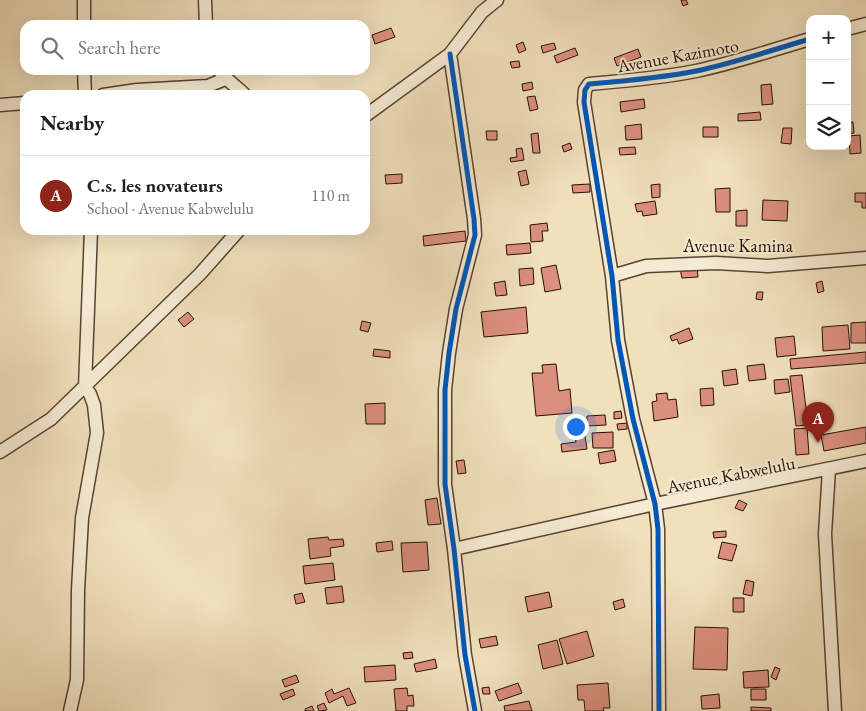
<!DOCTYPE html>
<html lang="en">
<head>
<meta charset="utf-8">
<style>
  body { margin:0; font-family:"EB Garamond",serif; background:#f6f6f6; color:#202124 }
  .controls { position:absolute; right:15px; top:15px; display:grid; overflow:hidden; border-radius:10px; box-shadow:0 5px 20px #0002 }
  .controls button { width:45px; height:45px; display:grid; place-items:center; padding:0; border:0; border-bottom:1px solid #e0e0e0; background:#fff; color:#202124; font:25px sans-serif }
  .you { position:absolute; left:575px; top:426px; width:18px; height:18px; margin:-12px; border:4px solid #fff; border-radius:50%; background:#1a73e8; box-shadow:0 0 0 8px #1a73e833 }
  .badge { display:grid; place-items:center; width:32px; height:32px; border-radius:50%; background:#8f2418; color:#fff; font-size:16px; font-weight:700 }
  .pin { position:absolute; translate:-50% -41px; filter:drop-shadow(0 1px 2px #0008) }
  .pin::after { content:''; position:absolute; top:26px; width:18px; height:15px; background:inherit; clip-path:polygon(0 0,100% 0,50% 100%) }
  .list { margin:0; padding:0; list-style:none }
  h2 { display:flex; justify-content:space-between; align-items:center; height:65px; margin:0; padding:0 20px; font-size:21px }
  h2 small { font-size:16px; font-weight:400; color:#757577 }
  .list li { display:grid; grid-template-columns:32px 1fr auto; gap:15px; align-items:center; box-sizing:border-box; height:80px; padding:0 20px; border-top:1px solid #e0e0e0 }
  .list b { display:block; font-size:19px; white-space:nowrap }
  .list p { margin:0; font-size:16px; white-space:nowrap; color:#757577 }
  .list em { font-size:16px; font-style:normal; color:#757577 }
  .icon { flex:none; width:28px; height:28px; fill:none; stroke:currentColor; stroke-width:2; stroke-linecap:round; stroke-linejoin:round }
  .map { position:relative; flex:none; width:866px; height:711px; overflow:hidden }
  .search { position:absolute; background:#fff; box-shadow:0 5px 20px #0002; left:20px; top:20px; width:350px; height:55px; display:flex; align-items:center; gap:12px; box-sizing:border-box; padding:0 18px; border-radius:15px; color:#757577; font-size:19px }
  .panel { position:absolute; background:#fff; box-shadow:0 5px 20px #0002; left:20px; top:90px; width:350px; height:145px; border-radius:15px }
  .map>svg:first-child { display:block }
</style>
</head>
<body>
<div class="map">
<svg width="866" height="711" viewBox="0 0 866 711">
  <rect width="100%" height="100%" fill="#f0e0bc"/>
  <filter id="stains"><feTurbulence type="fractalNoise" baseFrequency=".004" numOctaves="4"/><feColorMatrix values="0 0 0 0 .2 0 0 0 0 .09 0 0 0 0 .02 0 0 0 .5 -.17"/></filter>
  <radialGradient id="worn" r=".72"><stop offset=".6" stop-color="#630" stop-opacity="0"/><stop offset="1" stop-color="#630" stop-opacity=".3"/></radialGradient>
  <path fill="#db8f7d" stroke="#270f06" d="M681,0H686L688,4L683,6Z
    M391,28L395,37L375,44L372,35Z
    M523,42L526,50L519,53L516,45Z
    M554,43L556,49L543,53L541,46Z
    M575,48L578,55L557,63L554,56Z
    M638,49L641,57L617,66L614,58Z
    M519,61L520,67L512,68L510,62Z
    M532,82L533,89L523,91L522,84Z
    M771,84L773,104L762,105L761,85Z
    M535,96L538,109L530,111L527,97Z
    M644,99L645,108L621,112L620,102Z
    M760,112L761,120L738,121V114Z
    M853,122L854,133L847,134V123Z
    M641,124L642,139L626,140L625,126Z
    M703,127H718V137H703Z
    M783,128H792L791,144L781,143Z
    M486,131H497V140H487Z
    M538,133L540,153H533L531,134Z
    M860,135L861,153L850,154L849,136Z
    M570,143L572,149L564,152L562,146Z
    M635,147L636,154L620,155L619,148Z
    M522,148L524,160L511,162L510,158L517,157L516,149Z
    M526,170L529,184L521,186L518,172Z
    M402,174V183L386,184L385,175Z
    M590,184V192L573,193L572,185Z
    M660,184V197L652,198L651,185Z
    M730,188V212H716L715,189Z
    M855,193H866V208H862V202H855Z
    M763,200L788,201L787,221L762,220Z
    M655,201L657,214L643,216L642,211L637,212L635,204Z
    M747,210V226H736V211Z
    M547,223L548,231H542L543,241L531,242L530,225Z
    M465,231L466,241L424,246L423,236Z
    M530,243L531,253L507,255L506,245Z
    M556,265L561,289L545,292L541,268Z
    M697,267L698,277L682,278L680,269Z
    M533,268L534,284L520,286L519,269Z
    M505,281L507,295L496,296L494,283Z
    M822,281L824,291L818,293L816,283Z
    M757,292H763L762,300L756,299Z
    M526,307L528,333L484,337L481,312Z
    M188,312L194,319L184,327L178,320Z
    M362,321L371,323L368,332L360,330Z
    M866,322V343H851V323Z
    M848,325L850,349L823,351L822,327Z
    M689,328L693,339L679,344L677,339L672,341L670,336Z
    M794,336L796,355L777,357L775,338Z
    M374,349L390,351V358L373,356Z
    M866,352V363L791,369L790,359Z
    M556,364L559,391L570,389L572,413L536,416L532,373H543L542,365Z
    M764,364L766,379L749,381L747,366Z
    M736,369L738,384L724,386L722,371Z
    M802,375L808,425L796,426L790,376Z
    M788,379L790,392L775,394L774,380Z
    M713,388L714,405L701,406L700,389Z
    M667,393L668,400L676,399L678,417L654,421L652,402L657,401L656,394Z
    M385,403V424H366L365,404Z
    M621,411L622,418L614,419V412Z
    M605,415L606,425L587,426V416Z
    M627,423V429L618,430L617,424Z
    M866,427V443L824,451L821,435Z
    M807,428L809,454L796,455L794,429Z
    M613,432V448H593L592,433Z
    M585,436L587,449L562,452L561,444L576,442L575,437Z
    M614,450L616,461L600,464L598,453Z
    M464,460L466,473L458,474L456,461Z
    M437,498L441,524L428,525L425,500Z
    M739,500L747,504L743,511L735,508Z
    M726,531V537L714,538L713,532Z
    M328,537L329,540L343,539L344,546L330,548L331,556L310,559L308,539Z
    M392,541L393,550L377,552L376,543Z
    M427,542L429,570L403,572L401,543Z
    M722,542L737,545L732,561L718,558Z
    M333,563L335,580L305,584L303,566Z
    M746,580L754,582L752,596L743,594Z
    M342,586L344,602L327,604L325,588Z
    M549,592L552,607L528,612L525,597Z
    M302,593L305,602L296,604L294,595Z
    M733,598H744V612H733Z
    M623,599L625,607L615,610L613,602Z
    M695,627L728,628L727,670L693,669Z
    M587,631L594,656L567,664L559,639Z
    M496,636L498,645L481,648L479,639Z
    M557,640L563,664L543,669L538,645Z
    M412,652L413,658L404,659L403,653Z
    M435,659L437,668L416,672L414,664Z
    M395,665L396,680L365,682L364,667Z
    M775,667L780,669L776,680L771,677Z
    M768,670L769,687L744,688L743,672Z
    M296,675L299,682L285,687L282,680Z
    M518,683L522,693L499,701L495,691Z
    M608,683L610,708H603L604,711H585L584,700H578L577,685Z
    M489,687L490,694H483L482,688Z
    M349,688L356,703L347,706L343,696L329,703L325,693L332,689L334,694Z
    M407,688L408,696L413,695L414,706H407V711H396L394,689Z
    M293,689L295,695L283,700L280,694Z
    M751,689H766V700H751Z
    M719,694L720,708L702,709L701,696Z
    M529,701L532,711H505L504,706Z
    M324,703L327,710L319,711L317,706Z
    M312,706L314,711H305V709Z
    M751,707L771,708V711H751Z"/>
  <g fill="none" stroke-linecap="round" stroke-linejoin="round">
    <defs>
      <path id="street" d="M84,0V25
        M205,0L206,25
        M847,29L866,24
        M450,54L474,219L475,235L456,309L449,353L445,390V484L454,549L465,655L475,711
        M84,70L85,95
        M219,70C226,80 236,86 245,95
        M103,95L137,90L208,86L225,79
        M0,105L25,103
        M365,116L450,54L482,12L497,0
        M612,276L646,266L716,263L768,266L866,258
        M0,452L51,419L200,274L239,230
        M829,469L825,534L835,711
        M454,549L655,504L866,461
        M70,711L77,680L78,590L82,518L97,433L94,405L90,394L85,387L91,230
        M659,711L658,529L655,504L633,419L618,340L612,276L584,102L585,90L589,84C625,81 661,78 696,71C734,63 772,50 810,39"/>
    </defs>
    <use href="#street" stroke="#594334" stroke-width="15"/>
    <use href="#street" stroke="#f5ebd3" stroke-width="12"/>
    <defs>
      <path id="cycleway" d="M450,54L474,219L475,235L456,309L449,353L445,390V484L454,549L465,655L475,711
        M659,711L658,529L655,504L633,419L618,340L612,276L584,102L585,90L589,84C625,81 661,78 696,71C734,63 772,50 810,39"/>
    </defs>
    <use href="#cycleway" stroke="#f5ebd3" stroke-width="8"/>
    <use href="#cycleway" stroke="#0057b8" stroke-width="5"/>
  </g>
  <g text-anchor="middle" stroke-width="4" stroke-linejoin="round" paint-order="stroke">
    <g font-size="18" fill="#270f06" stroke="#f5ebd3">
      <text transform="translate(678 56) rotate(-10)" y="6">Avenue Kazimoto</text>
      <text x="738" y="252">Avenue Kamina</text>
      <text transform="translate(731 475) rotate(-11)" y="6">Avenue Kabwelulu</text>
    </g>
  </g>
  <rect width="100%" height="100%" filter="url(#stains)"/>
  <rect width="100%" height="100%" fill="url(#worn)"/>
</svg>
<div class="controls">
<button>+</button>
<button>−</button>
<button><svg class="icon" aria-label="layers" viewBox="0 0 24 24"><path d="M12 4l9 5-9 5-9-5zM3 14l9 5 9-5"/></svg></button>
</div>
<div class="you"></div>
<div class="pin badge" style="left:818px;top:443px">A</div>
<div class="search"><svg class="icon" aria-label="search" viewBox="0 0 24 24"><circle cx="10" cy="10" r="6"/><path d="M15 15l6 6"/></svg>Search here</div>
<section class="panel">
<h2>Nearby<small></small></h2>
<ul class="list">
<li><span class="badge">A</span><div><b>C.s. les novateurs</b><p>School · Avenue Kabwelulu</p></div><em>110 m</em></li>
</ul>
</section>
</div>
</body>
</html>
